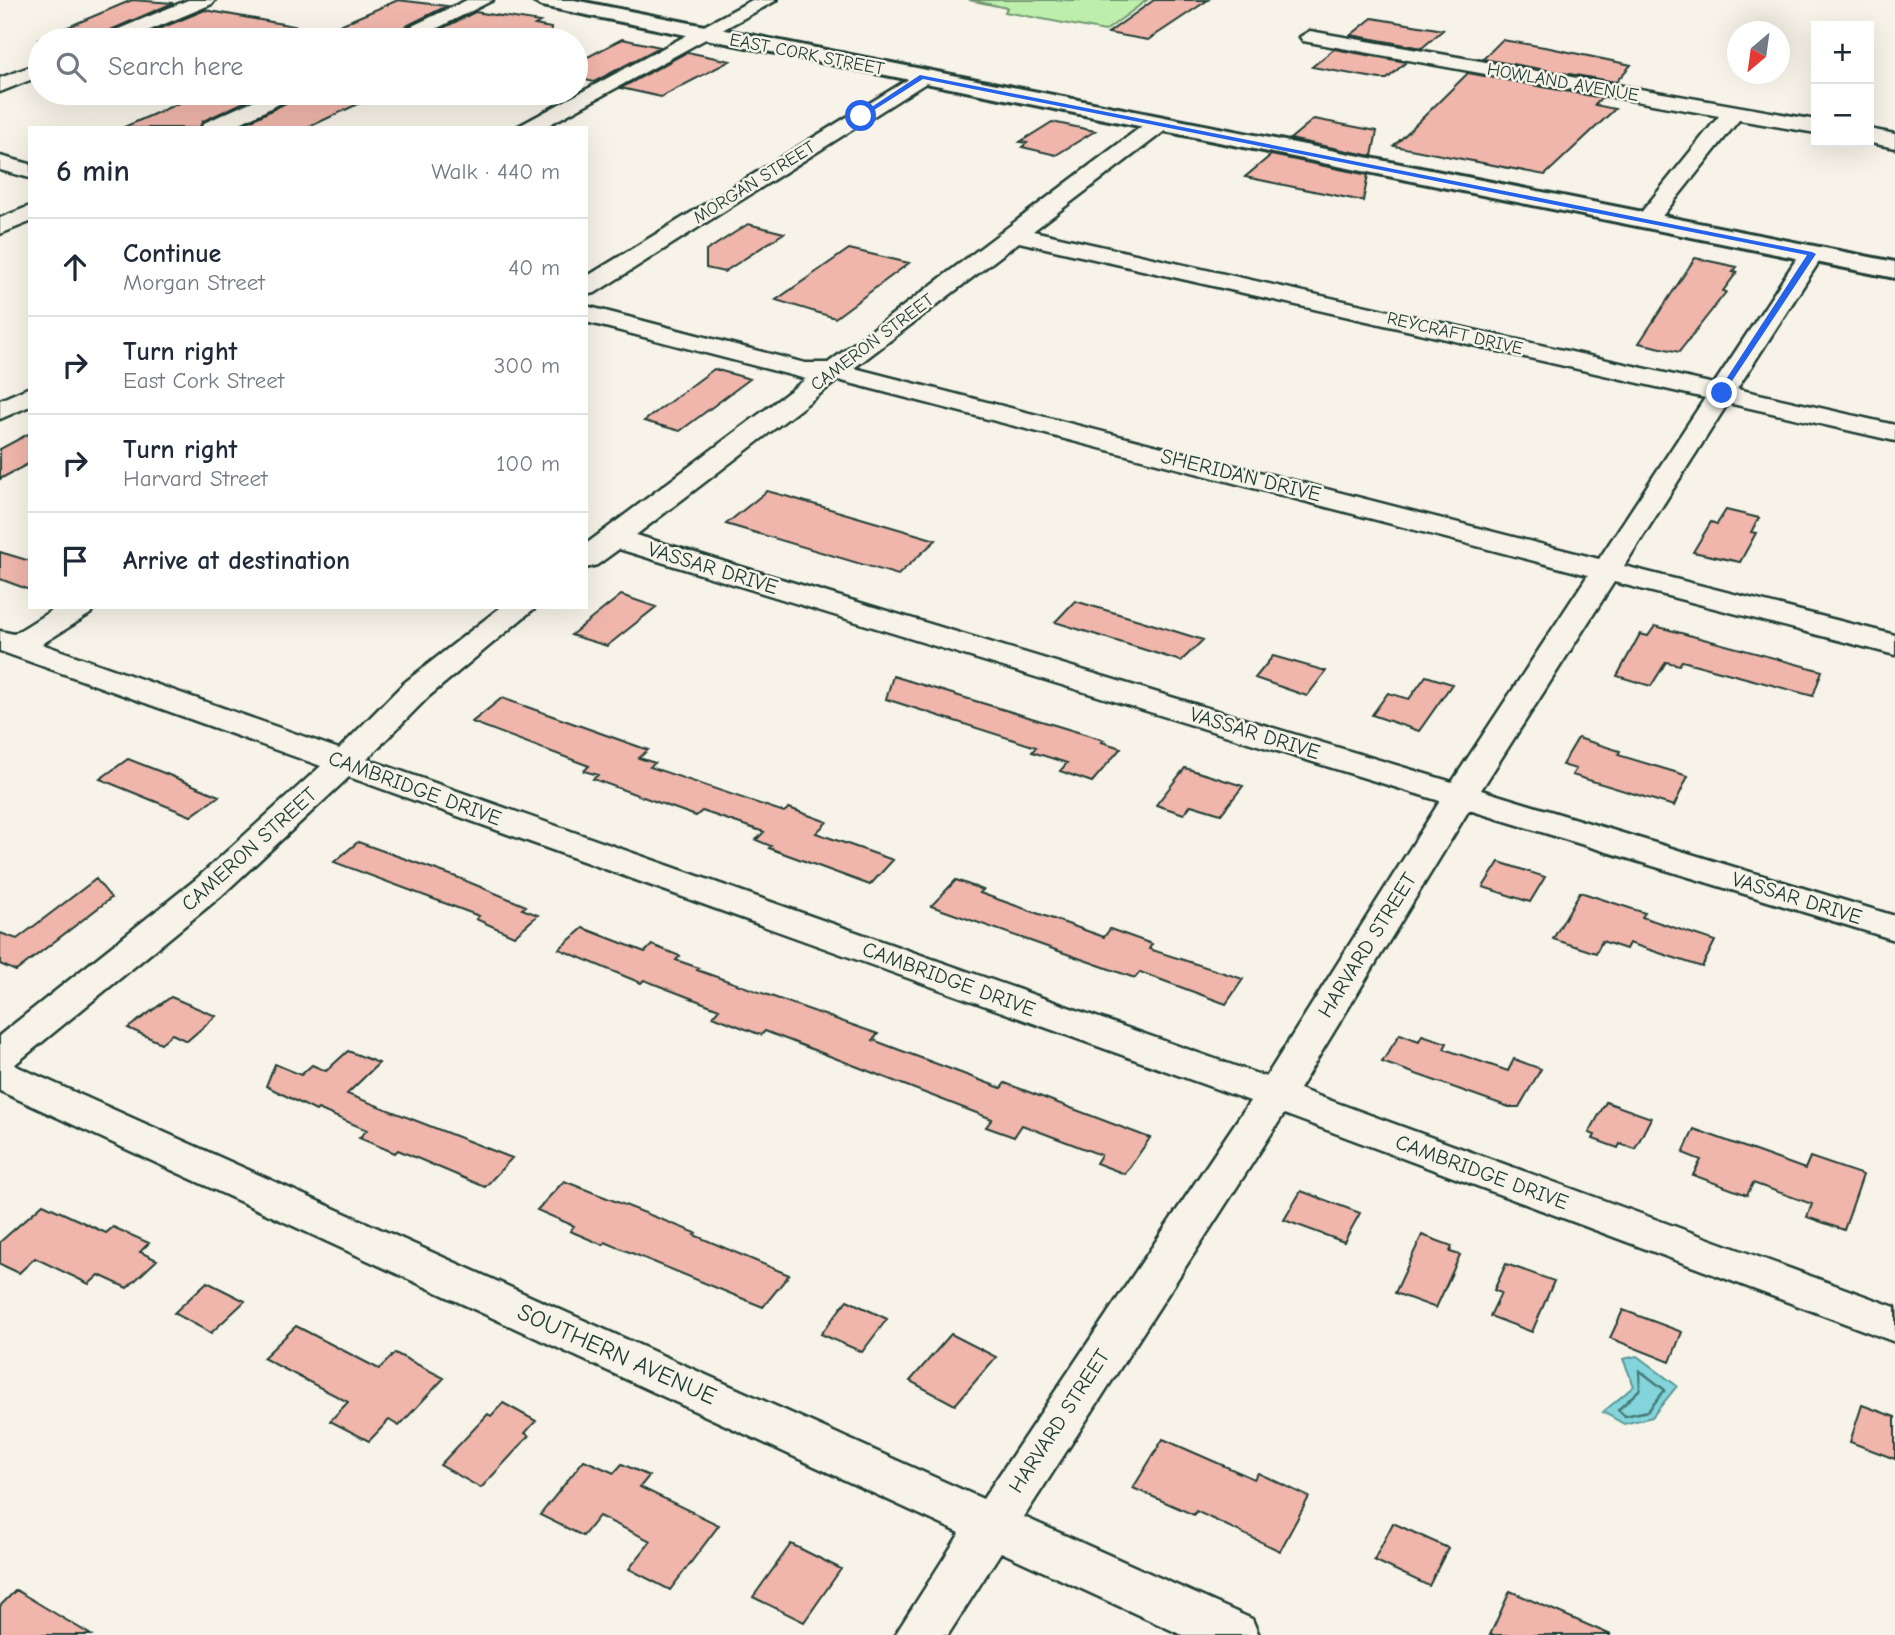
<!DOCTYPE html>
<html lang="en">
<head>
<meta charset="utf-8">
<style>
  body { margin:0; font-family:"Comic Neue",sans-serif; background:#f2f2f3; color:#1f2937 }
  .controls { position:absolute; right:21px; top:21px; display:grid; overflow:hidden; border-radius:0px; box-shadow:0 7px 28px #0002 }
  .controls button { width:63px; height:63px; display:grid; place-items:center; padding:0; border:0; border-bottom:2px solid #e0e1e3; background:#fff; color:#1f2937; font:35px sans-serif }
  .compass { position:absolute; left:1727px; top:21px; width:63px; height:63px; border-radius:50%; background:#fff; box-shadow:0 7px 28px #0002; rotate:209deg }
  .stop { position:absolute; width:21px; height:21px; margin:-16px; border:5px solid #2563eb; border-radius:50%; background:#fff }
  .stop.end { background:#2563eb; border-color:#fff; box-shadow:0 2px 7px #0008 }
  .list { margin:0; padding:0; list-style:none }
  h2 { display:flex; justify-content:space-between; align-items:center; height:91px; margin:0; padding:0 28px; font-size:30px }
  h2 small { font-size:23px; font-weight:400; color:#747a83 }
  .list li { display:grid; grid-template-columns:46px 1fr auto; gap:21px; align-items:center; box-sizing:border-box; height:98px; padding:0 28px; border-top:2px solid #e0e1e3 }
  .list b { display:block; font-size:26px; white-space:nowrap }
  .list p { margin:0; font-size:23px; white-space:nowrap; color:#747a83 }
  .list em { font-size:23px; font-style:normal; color:#747a83 }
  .icon { flex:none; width:38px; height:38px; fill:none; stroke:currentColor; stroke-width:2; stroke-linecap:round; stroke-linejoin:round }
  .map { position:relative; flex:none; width:1895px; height:1635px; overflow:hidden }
  .search { position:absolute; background:#fff; box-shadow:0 7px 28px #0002; left:28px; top:28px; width:560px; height:77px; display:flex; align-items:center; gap:18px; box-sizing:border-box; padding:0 24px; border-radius:38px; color:#747a83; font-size:26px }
  .panel { position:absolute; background:#fff; box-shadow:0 7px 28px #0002; left:28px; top:126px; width:560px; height:483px; border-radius:0px }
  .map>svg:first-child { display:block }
</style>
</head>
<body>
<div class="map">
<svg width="1895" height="1635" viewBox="0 0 1895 1635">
  <rect width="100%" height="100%" fill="#f7f3e8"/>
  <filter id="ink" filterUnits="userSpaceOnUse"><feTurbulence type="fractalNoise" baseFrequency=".0143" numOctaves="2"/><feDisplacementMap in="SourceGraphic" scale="14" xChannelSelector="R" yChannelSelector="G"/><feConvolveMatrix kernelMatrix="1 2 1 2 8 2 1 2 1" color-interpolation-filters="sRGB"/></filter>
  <g filter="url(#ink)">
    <path fill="#beeeac" stroke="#6e9670" stroke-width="2" d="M969,0H1147L1105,31L1005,12L1007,8Z"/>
    <path fill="#83d5db" stroke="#5b9898" stroke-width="2" d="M1637,1356L1677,1386L1652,1417L1624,1424L1603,1412L1634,1386L1623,1359Z"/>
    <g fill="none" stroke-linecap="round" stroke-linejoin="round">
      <path stroke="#477a77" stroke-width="2.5" d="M1639,1370L1665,1390L1648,1411L1625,1416L1618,1410L1640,1389Z"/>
    </g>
    <path fill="#f0b6ab" stroke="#1f3d34" stroke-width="2" d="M132,0L173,3L101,34L96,40H37Z
      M398,0L447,6L390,34L385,40H305Z
      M1154,0H1208L1148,40L1108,33Z
      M205,10L305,28L304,40H132Z
      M475,12L540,22L535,25L551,28L550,40H419Z
      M1372,18L1443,30L1422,48L1351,35Z
      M622,39L660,47L594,82L576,78V63Z
      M1502,40L1550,48L1631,65L1616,82L1483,59Z
      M1334,49L1406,62L1387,79H1380L1312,67Z
      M687,52L730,61L661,97L621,88Z
      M1468,73L1602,98L1595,105L1615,109L1545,175L1394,146Z
      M202,93H264L203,121L199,128H122Z
      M300,93H381L307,128H236L294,99Z
      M1314,119L1377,131L1372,156L1290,139Z
      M1052,122L1095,131L1056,155L1022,147L1027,143L1020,142Z
      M1271,155L1368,175L1363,201L1245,177Z
      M748,224L784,233L724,272L706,268V251Z
      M849,249L909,263L835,318L776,300Z
      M1695,258L1737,267L1733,272H1737L1723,291L1726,292L1679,352L1639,343Z
      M714,369L750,379L680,431L644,421Z
      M30,433V463L0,479V449Z
      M767,491L789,497L936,540L898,575L726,524Z
      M1726,510L1759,518L1751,532L1756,533L1740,562L1693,552L1711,522L1717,524Z
      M0,552L30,561V590L0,579Z
      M621,595L656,607L607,646L571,635Z
      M1075,601L1139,620L1203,640L1181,661L1055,622Z
      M1655,626L1822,671L1813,696L1682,661L1679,665L1666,662L1651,686L1617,676L1640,634L1648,636Z
      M1273,656L1326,671L1307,696L1255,678Z
      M893,676L1104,740L1102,742L1121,748L1092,782L1060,771L1067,763L1032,752L1036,747L886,699Z
      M1426,676L1452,684L1419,731L1372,715L1388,693L1409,699Z
      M502,698L648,750L639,758L655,763L650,767L784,812L789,808L827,822L816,833L893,860L870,885L769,848L771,846L756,840L764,832L702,811L696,816L593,779L598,775L584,771L589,766L472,722Z
      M1578,738L1620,751L1618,755L1688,776L1674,806L1572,775L1576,769L1562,765Z
      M128,759L169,775L219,796L191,816L100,779Z
      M1185,768L1243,786L1221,814L1191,805L1184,814L1156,805Z
      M358,842L459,878L526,906L522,909L538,915L514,936L476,919L479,916L334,862Z
      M1499,862L1545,877L1530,902L1483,887Z
      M96,879L111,898L16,971L0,964V933L17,939Z
      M956,880L983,890L980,893L1104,937L1110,929L1152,944L1149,949L1243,979L1226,1004L1140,972L1135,978L931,906Z
      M1580,892L1645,913L1642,917L1715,941L1702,967L1629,943L1626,949L1602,941L1596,953L1553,939Z
      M583,928L645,952L652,945L680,956L676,960L699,968L697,970L878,1034L873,1040L1001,1088L1005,1083L1150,1138L1125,1174L1096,1163L1101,1155L1022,1125L1014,1137L986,1127L992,1119L765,1031L761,1035L713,1016L719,1009L644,980L641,983L559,949Z
      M171,997L216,1016L187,1041L172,1034L161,1043L128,1028Z
      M1400,1034L1419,1041L1422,1035L1447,1043L1444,1049L1508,1071L1514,1059L1541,1069L1519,1107H1509L1382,1062Z
      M348,1051L379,1063L347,1094L512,1158L485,1187L398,1150L395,1153L359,1138L367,1130L318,1109L316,1111L266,1086L275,1064L301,1075L312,1065L326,1071Z
      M1606,1102L1651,1118L1635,1149L1620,1144L1618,1148L1593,1139L1595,1135L1589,1133Z
      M1694,1129L1805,1169L1810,1157L1863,1175L1844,1230L1807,1217L1812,1204L1753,1183L1747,1195L1693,1175L1701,1160L1683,1153Z
      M564,1181L696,1233L694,1235L789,1275L763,1307L605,1242L603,1245L570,1231L574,1226L537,1210Z
      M1301,1191L1360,1213L1344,1242L1284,1220Z
      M43,1204L106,1233L113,1227L149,1243L140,1252L157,1260L127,1288L99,1275L89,1284L35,1258L19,1273L0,1264V1242Z
      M1422,1235L1452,1246L1450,1252L1460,1255L1436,1308L1395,1293Z
      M1506,1264L1554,1281L1532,1332L1490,1316L1501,1293L1494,1290Z
      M207,1282L245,1301L211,1333L174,1313Z
      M847,1300L887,1319L862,1352L821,1334Z
      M1623,1310L1682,1332L1670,1362L1610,1338Z
      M296,1326L379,1369L395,1353L444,1378L399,1426L389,1420L369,1441L330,1421L348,1402L263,1358Z
      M951,1334L996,1357L955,1405L910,1381Z
      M503,1403L536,1421L525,1433L529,1436L481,1488L440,1465L488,1414L491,1416Z
      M1862,1405L1895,1417V1459L1850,1442Z
      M1163,1439L1254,1479L1258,1473L1309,1497L1280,1551L1196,1511L1194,1515L1133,1488Z
      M584,1460L614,1473L622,1464L649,1476L640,1487L719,1525L670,1590L629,1569L651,1541L599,1516L583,1536L540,1515Z
      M1393,1523L1448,1548L1429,1586L1374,1560Z
      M791,1544L841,1569L804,1622L753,1597Z
      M16,1590L91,1635H0V1606Z
      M1510,1591L1611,1635H1490Z"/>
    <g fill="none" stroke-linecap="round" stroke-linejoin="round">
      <defs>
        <path id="street" d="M188,0H215L212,4L126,40H99L102,36Z
          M467,0H493L414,40H388L391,36Z
          M752,0H777L543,128H515Z
          M1310,31L1816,120V133L1739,120L1655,225H1639L1635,220L1719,116L1303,41L1300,37Z
          M40,63V76L0,92V78Z
          M922,71L929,73L932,77L929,81L595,293L586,295V277Z
          M270,93H297L293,97L230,128H201L204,123Z
          M1158,118L1166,120L1169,125L1166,130L1033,231L1714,384L1803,249H1821L1824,254L1737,389L1895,425V441L1728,403L1624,566L1895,635V655L1614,582L1481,790L1895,916V940L1469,810L1299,1089L1895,1307V1342L1284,1114L1024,1517L1252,1619L1259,1635H1182L1001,1552L948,1635H895L960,1533L0,1091V1035L195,880L321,766L0,651V631L14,634L57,607H94L90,614L42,644L339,749L404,683L501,607H536L428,697L367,759L1266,1077L1440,801L619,549L597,565L586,568V544L806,379L586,322V306L805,363H828L1150,120ZM1019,242L1705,398L1599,559L854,368ZM838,380L1588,575L1452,782L636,535ZM349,777L1250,1101L983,1499L14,1065L221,896Z
          M1869,129L1895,134V148L1866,142H1869Z
          M0,156L30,164V178L0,170Z
          M30,206V222L0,234V218Z
          M30,387V406L0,419V400Z"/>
        <path id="secondary" d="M531,0H574L1895,262V278L542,6Z"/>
      </defs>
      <use href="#street" stroke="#1f3d34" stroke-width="5"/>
      <use href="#secondary" stroke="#1f3d34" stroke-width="6"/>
      <use href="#street" fill="#f7f3e8" fill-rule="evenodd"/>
      <use href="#secondary" fill="#f7f3e8" fill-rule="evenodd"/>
    </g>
  </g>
  <path fill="#2563eb" d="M920,75L1812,252L1816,254L1722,396L1717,393L1807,255L923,79L863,117L858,116Z"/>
  <g text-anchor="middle" stroke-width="5" stroke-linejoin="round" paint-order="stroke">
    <g font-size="18" fill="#1f3d34" stroke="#f7f3e8">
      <text transform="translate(807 54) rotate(11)" y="6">EAST CORK STREET</text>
      <text transform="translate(1563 82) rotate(10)" y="6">HOWLAND AVENUE</text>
      <text transform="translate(754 182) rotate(-32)" y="6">MORGAN STREET</text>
      <text transform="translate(1455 333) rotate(13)" y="6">REYCRAFT DRIVE</text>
      <text transform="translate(872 342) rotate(-37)" y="6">CAMERON STREET</text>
    </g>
    <g font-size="21" fill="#1f3d34" stroke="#f7f3e8">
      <text transform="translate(1241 475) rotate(14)" y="7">SHERIDAN DRIVE</text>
      <text transform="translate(713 568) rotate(17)" y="7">VASSAR DRIVE</text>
      <text transform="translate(1255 733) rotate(17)" y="7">VASSAR DRIVE</text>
      <text transform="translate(415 788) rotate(20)" y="7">CAMBRIDGE DRIVE</text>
      <text transform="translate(249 849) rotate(-42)" y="7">CAMERON STREET</text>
      <text transform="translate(1797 898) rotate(17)" y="7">VASSAR DRIVE</text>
      <text transform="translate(1367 945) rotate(-58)" y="7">HARVARD STREET</text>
      <text transform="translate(949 979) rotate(20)" y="7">CAMBRIDGE DRIVE</text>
      <text transform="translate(1482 1172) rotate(20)" y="7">CAMBRIDGE DRIVE</text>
      <text transform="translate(1059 1421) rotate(-57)" y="7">HARVARD STREET</text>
    </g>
    <g font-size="24" fill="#1f3d34" stroke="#f7f3e8">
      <text transform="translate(617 1354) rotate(24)" y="8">SOUTHERN AVENUE</text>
    </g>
  </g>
</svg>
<div class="controls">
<button>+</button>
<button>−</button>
</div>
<svg class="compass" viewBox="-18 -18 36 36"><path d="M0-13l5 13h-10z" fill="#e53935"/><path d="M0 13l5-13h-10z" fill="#747a83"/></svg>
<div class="stop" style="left:861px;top:116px"></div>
<div class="stop end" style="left:1722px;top:393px"></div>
<div class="search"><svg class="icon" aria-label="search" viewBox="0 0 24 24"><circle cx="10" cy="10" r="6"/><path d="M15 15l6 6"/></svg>Search here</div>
<section class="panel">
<h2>6 min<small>Walk · 440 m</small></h2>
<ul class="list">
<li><svg class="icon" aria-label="ahead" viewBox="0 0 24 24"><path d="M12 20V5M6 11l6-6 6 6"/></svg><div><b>Continue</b><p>Morgan Street</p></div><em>40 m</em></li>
<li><svg class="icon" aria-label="right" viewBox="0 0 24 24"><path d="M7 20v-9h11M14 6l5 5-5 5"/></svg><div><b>Turn right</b><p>East Cork Street</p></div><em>300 m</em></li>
<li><svg class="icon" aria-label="right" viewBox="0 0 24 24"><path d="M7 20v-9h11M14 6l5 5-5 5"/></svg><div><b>Turn right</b><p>Harvard Street</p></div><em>100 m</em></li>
<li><svg class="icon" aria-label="arrive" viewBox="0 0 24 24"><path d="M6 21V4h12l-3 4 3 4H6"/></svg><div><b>Arrive at destination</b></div></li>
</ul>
</section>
</div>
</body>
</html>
